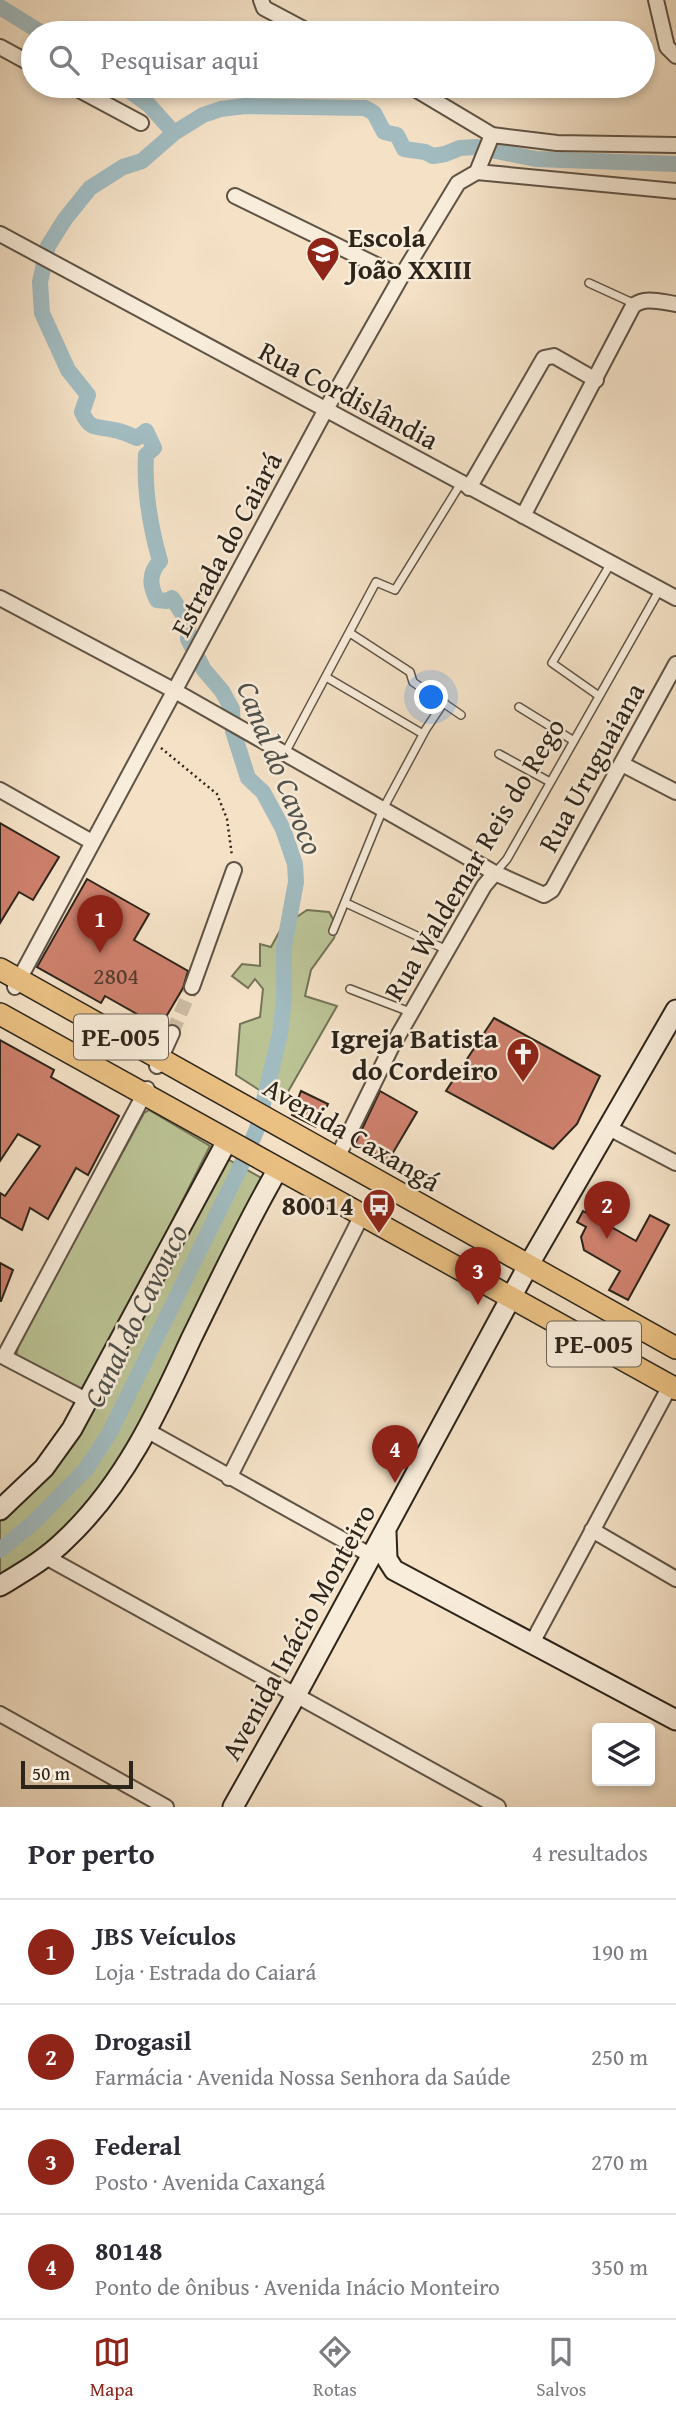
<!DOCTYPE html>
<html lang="pt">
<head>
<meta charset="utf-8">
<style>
  body { margin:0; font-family:"Gentium Book Plus",serif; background:#f7f7f7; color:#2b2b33 }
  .controls { position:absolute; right:21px; bottom:21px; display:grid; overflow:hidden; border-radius:7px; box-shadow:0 4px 10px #0003 }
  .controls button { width:63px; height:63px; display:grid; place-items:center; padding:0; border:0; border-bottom:2px solid #e1e1e2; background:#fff; color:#2b2b33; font:35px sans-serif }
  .scale { position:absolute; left:21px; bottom:18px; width:112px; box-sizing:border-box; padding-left:7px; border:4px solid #2d241a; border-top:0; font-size:19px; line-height:24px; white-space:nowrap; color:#2d241a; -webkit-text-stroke:5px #f8ecda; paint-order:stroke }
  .you { position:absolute; left:432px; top:698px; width:24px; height:24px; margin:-18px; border:5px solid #fff; border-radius:50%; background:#1a73e8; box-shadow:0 0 0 10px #1a73e833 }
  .badge { display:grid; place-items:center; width:46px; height:46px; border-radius:50%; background:#8f2418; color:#fff; font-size:23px; font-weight:700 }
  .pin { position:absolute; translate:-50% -58px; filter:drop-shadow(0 2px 4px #0008) }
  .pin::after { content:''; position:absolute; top:37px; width:24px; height:21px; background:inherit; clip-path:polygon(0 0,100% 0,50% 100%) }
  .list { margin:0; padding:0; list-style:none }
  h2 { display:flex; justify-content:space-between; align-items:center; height:91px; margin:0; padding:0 28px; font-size:30px }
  h2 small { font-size:23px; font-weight:400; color:#7c7c81 }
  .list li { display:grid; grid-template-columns:46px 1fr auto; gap:21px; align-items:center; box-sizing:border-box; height:105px; padding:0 28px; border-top:2px solid #e1e1e2 }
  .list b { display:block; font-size:26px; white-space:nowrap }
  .list p { margin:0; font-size:23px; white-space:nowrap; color:#7c7c81 }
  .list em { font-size:23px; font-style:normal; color:#7c7c81 }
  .icon { flex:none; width:38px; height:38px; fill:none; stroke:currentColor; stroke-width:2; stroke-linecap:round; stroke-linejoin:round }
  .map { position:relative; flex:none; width:676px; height:1807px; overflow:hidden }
  .search { position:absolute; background:#fff; box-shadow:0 4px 10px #0003; left:21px; right:21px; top:21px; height:77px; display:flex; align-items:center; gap:18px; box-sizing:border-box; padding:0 24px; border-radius:38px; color:#7c7c81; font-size:26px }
  .sheet { height:511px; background:#fff }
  nav { display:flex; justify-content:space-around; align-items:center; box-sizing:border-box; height:98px; border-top:2px solid #e1e1e2; background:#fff; font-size:19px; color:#7c7c81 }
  nav a { display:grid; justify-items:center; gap:4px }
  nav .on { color:#8f2418 }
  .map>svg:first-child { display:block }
</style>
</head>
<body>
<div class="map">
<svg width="676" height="1807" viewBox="0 0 676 1807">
  <rect width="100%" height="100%" fill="#f4e1c6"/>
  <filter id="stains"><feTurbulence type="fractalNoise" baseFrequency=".00286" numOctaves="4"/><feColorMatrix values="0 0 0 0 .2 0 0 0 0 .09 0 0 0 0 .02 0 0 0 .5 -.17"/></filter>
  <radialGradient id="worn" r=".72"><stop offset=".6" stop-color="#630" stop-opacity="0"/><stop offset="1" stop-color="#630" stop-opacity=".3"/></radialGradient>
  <path fill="#bbc395" stroke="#747458" stroke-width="2" d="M307,910L329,912L337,926L334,938L311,970L305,996L337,1006L281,1104L236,1075L240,1024L260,1017L263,989L255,979L248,988L232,976L242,964L260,966V944L271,947L282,927Z
    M149,1110L210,1146L85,1394L16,1356L19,1343L144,1113Z
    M222,1156L267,1181L113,1477L50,1543L0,1579V1515L24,1493Z"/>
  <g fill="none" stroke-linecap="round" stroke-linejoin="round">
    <path stroke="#a1bbc0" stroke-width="16" d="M0,7L42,33
      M123,86L149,105L174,133
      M0,1550L33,1523L86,1469L109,1434L239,1170L257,1129L280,1034L284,998V947L296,882L295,864L283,829L263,792L248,778L233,731L232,709L222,691L204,670L188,639V622L172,598L167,601L157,600C150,586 148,574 160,561C150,526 144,492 146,455L154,448L146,431L137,438C129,435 122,431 114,430C98,426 90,431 82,412L88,395L68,370L42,313L40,282L48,246L65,219L90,188L123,167L142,161L174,133L203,115L221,109L245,106L365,108L374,113L384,132L397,135L404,149L425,152L433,156L445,154L460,148L477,147L536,159L676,164"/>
  </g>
  <path fill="#cd806c" stroke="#2d241a" stroke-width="2" d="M0,823L59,857L33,900L19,892L0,923Z
    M87,879L149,914L134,940L188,971L183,988L160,1027L105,996L101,1003L37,967Z
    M494,1018L600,1076L577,1124L553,1149L446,1091Z
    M0,1040L54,1070L51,1077L119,1116L88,1175L76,1168L48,1219L30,1208L22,1230L0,1217V1193L5,1196L40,1146L18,1134L0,1161Z
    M301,1091L328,1104L316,1127L292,1115Z
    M380,1091L417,1112L388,1161L355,1144Z
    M583,1211L636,1241L650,1215L669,1225L628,1300L609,1290L620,1271L584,1250L581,1237L586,1227L577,1222Z
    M0,1263L13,1270L1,1301H0Z"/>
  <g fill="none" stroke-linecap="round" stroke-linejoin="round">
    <path stroke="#ccbba4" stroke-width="14" stroke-dasharray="14 7" stroke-linecap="butt" d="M172,1033L192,987"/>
    <defs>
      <path id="lane" d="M589,283L635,304
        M350,633L410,672L413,682L461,715
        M326,677L423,734
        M599,696L552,663L611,563
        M519,707L574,741
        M285,753L376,582L395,590L461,483
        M499,754L550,782
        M495,873L507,859L660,589
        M346,903L447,950
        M333,931L383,809L426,729L444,702
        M350,989L410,1012"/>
      <path id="street" d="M261,0L264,8L311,33
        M656,0L667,47L676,56
        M0,47L33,65
        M72,86L141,123
        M410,86L492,135L557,143L676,145
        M477,172L676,191
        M477,172L492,135
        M235,196L401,277
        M0,234L676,598
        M469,488L544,358L554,356L596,380
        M523,516L633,306C645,296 661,302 676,304
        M0,598L175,691L495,873L544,895L552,890L676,664
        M622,764L676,792
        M0,790L92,842
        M15,987L325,411L401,277L458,183L477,172
        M192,987L234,870
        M157,1066L172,1033
        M609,1128L676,1163
        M337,1158L391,1048L484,886L495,873
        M88,1401L4,1357L147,1089
        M148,1431L372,1556
        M229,1478L362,1215
        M592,1530L676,1579
        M46,1557L498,1807
        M532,1643L670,1386
        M0,1714L166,1807"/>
      <path id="secondary" d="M0,1510L44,1468L72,1429L227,1141
        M386,1532L387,1559L394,1570L676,1720
        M0,1586C23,1572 46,1559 65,1540C124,1485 158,1411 191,1339C219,1282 246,1224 278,1169
        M233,1807L296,1695L528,1266L676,1010"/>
      <path id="primary" d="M0,969L676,1348
        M0,1014L676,1389"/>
    </defs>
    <use href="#lane" stroke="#5f5345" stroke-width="10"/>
    <use href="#street" stroke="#5f5345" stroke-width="18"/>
    <use href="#secondary" stroke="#2d241a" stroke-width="23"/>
    <use href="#primary" stroke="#2d241a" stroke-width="24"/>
    <path stroke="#2d241a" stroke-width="2.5" stroke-dasharray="2 3.5" stroke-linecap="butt" d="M161,748L217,794L227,819L232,856"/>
    <use href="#lane" stroke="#f8ecda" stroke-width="7"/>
    <use href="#street" stroke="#f8ecda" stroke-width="14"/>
    <use href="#secondary" stroke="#f8ecda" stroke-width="19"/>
    <use href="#primary" stroke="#eac083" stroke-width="21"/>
  </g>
  <defs>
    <symbol id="school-pin" viewBox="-11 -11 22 30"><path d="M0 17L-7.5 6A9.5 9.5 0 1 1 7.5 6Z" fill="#8f2418" stroke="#f8ecda"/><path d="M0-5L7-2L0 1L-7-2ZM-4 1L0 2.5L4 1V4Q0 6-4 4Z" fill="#fff"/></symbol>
    <symbol id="church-pin" viewBox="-11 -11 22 30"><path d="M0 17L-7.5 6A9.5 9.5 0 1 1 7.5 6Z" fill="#8f2418" stroke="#f8ecda"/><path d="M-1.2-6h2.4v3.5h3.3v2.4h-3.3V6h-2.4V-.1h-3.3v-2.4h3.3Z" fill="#fff"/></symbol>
    <symbol id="bus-pin" viewBox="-11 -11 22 30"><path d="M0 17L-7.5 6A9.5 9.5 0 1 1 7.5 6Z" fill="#8f2418" stroke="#f8ecda"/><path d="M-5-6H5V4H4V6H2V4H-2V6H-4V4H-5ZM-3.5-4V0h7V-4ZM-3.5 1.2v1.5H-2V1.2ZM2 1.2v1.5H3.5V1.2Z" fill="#fff"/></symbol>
  </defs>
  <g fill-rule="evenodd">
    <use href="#school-pin" x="304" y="234" width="38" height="52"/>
    <use href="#church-pin" x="504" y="1035" width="38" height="52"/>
    <use href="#bus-pin" x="360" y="1186" width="38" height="52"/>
  </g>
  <g text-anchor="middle" stroke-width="5" stroke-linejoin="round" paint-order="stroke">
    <g font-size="24" fill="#553b2e">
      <text x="116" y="984">2804</text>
    </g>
    <g fill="#f8ecda" stroke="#6a6054" stroke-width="2">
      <rect x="74" y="1014.5" width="94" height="45" rx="5"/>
      <rect x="547" y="1321.5" width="94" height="45" rx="5"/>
    </g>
    <g font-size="26" font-weight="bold" fill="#2d241a">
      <text x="121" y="1046">PE-005</text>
      <text x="594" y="1353">PE-005</text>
    </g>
    <g font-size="28" font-weight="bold" fill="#2d241a" stroke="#f8ecda" text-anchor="end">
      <text x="348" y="247" text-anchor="start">Escola<tspan x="348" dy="32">João XXIII</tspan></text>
      <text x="498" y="1048">Igreja Batista<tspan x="498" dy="32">do Cordeiro</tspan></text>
      <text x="354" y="1215">80014</text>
    </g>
    <g font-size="28" fill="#2d241a" stroke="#f8ecda">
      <text transform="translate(349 395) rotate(28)" y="10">Rua Cordislândia</text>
      <text transform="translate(226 544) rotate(-62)" y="10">Estrada do Caiará</text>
      <text transform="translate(591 767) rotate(-61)" y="10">Rua Uruguaiana</text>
      <text transform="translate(474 859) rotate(-59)" y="10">Rua Waldemar Reis do Rego</text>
      <text transform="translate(352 1134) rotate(30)" y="10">Avenida Caxangá</text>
      <text transform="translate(298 1632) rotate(-61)" y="10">Avenida Inácio Monteiro</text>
    </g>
    <g font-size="30" font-style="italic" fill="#50514c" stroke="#f8ecda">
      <text transform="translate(280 768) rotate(68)" y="10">Canal do Cavoco</text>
      <text transform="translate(136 1316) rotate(-64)" y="10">Canal do Cavouco</text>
    </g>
  </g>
  <rect width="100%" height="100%" filter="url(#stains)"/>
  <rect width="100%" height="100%" fill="url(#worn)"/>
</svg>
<div class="controls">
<button><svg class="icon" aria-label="layers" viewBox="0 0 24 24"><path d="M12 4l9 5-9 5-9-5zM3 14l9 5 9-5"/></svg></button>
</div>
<div class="scale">50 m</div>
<div class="you"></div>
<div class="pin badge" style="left:100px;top:953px">1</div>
<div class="pin badge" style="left:607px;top:1239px">2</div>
<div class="pin badge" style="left:478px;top:1305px">3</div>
<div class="pin badge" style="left:395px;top:1483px">4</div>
<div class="search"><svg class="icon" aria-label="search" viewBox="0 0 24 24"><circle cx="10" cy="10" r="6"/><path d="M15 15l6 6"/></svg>Pesquisar aqui</div>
</div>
<section class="sheet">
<h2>Por perto<small>4 resultados</small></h2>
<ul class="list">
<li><span class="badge">1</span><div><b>JBS Veículos</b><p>Loja · Estrada do Caiará</p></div><em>190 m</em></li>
<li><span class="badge">2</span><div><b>Drogasil</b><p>Farmácia · Avenida Nossa Senhora da Saúde</p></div><em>250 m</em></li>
<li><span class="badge">3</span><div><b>Federal</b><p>Posto · Avenida Caxangá</p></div><em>270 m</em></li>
<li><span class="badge">4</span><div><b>80148</b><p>Ponto de ônibus · Avenida Inácio Monteiro</p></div><em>350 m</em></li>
</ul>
</section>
<nav>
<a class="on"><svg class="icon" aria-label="map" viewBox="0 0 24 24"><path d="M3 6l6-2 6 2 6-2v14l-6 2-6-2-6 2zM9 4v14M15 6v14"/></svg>Mapa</a>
<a><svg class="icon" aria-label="directions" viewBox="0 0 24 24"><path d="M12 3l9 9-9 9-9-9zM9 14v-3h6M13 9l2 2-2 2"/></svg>Rotas</a>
<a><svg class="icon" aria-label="saved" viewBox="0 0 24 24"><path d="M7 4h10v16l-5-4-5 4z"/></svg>Salvos</a>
</nav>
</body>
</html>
